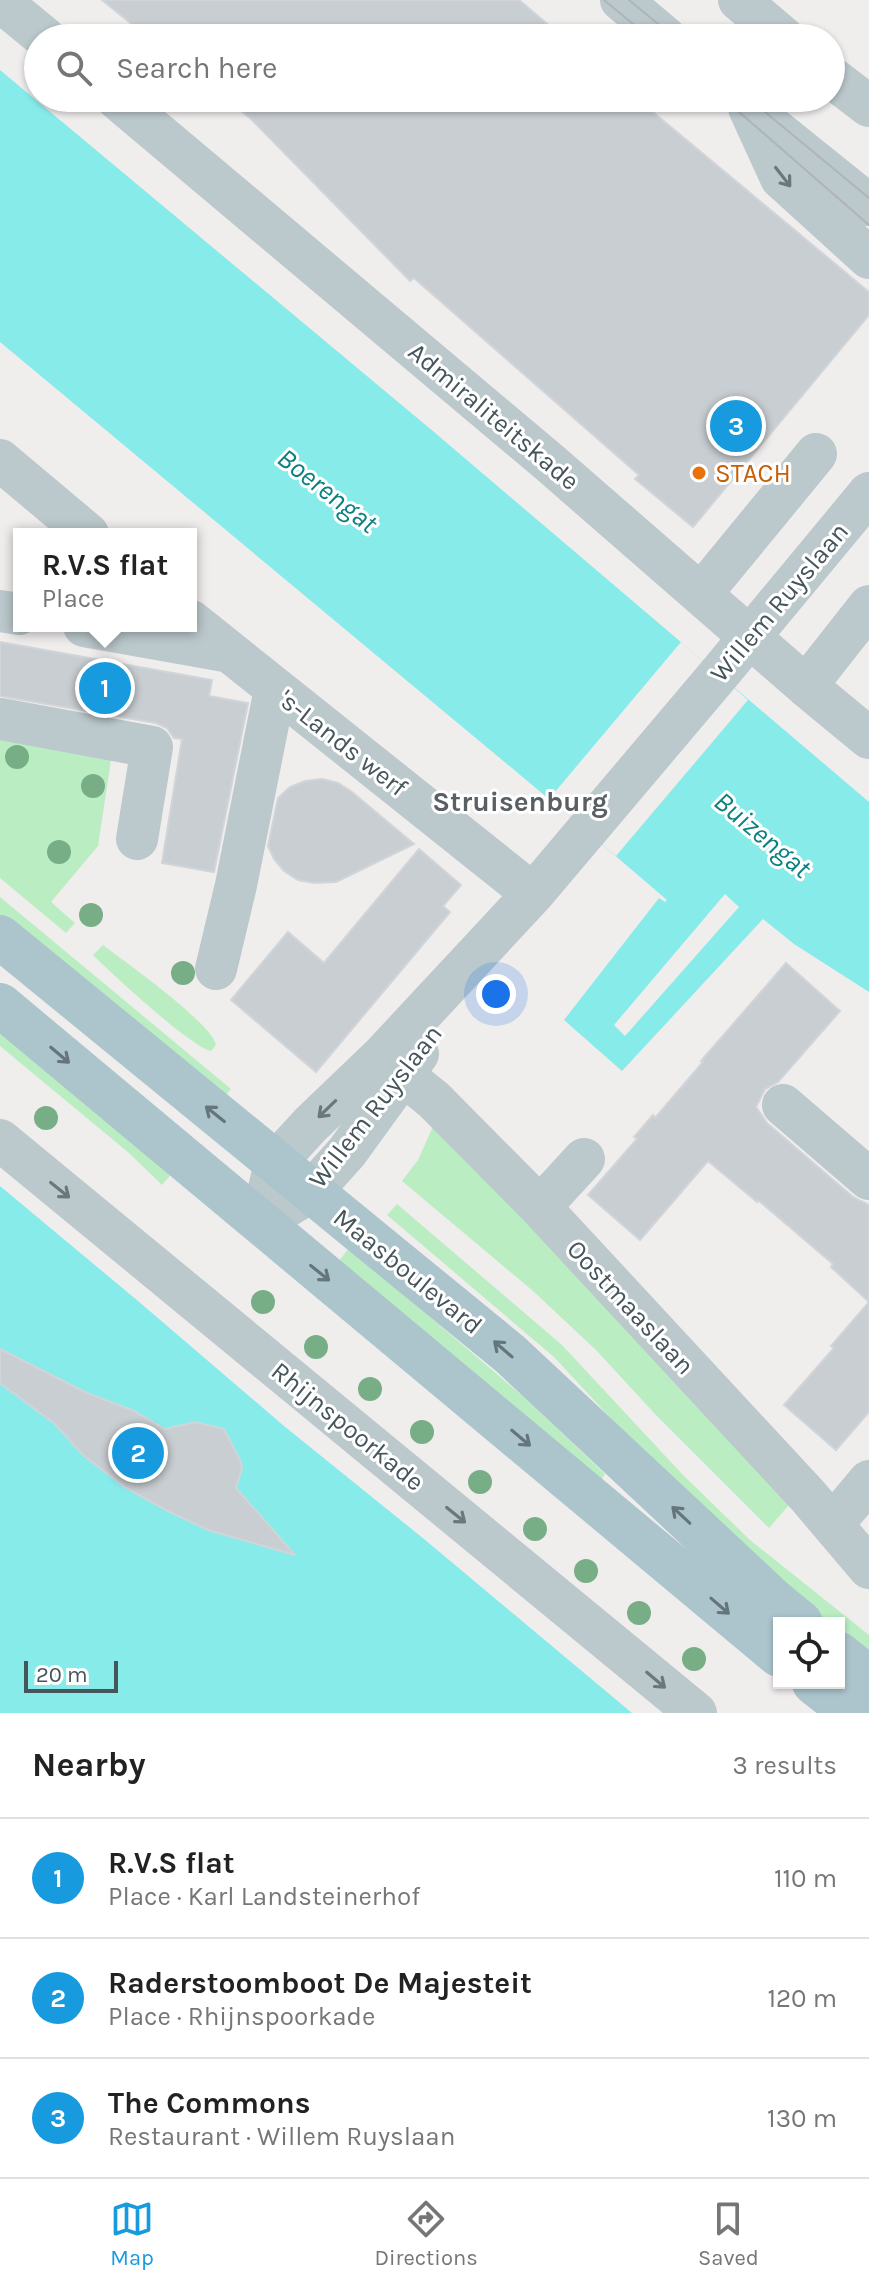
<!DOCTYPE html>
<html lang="en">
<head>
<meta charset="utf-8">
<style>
  body { margin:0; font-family:Karla,sans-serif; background:#f6f6f6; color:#222 }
  .controls { position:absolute; right:24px; bottom:24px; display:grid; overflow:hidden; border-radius:0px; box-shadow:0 2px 6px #0004 }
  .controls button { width:72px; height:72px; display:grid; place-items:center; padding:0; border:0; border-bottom:2px solid #e0e0e0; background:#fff; color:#222; font:40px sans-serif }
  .scale { position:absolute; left:24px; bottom:20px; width:94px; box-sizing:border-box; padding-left:8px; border:4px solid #45555a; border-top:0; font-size:22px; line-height:28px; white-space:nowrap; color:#45555a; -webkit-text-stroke:6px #fff; paint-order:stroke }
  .you { position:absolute; left:496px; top:994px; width:28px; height:28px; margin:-20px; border:6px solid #fff; border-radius:50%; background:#1a73e8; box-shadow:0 0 0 12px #1a73e833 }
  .badge { display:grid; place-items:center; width:52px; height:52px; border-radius:50%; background:#189bde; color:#fff; font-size:26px; font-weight:700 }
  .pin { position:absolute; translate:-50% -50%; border:4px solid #fff; box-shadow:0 2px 8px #0006 }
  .popup { position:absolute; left:13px; top:528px; width:184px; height:104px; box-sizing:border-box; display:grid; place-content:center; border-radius:0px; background:#fff; filter:drop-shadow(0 2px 6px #0005); font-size:26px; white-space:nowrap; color:#767676 }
  .popup b { font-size:30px; color:#222 }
  .popup::after { content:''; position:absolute; left:50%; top:100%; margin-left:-16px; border:16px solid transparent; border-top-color:#fff }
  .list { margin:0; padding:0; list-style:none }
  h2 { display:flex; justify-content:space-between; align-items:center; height:104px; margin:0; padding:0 32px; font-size:34px }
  h2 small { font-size:26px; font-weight:400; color:#767676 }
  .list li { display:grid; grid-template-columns:52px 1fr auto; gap:24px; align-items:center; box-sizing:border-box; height:120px; padding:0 32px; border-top:2px solid #e0e0e0 }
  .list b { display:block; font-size:30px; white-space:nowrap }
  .list p { margin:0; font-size:26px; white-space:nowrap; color:#767676 }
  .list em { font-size:26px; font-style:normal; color:#767676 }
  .icon { flex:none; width:44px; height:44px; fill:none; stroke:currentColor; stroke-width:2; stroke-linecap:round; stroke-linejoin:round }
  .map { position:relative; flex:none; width:869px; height:1713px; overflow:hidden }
  .search { position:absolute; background:#fff; box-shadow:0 2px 6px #0004; left:24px; right:24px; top:24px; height:88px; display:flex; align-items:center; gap:20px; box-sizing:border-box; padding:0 28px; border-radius:44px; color:#767676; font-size:30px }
  .sheet { height:464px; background:#fff }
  nav { display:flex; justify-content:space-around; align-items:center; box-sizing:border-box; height:112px; border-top:2px solid #e0e0e0; background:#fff; font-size:22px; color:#767676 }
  nav a { display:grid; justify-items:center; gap:4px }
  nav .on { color:#189bde }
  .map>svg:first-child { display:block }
</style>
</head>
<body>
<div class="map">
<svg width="869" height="1713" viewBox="0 0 869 1713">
  <rect width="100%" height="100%" fill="#f0eded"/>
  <path fill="#baeec2" d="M0,740L111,760L98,846L51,902L75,923L66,933L0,878Z
    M0,897L231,1089L222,1100L0,915Z
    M103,945C124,961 213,1024 216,1045L211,1051C192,1048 111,973 93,955Z
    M0,1028L174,1171L162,1185L129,1153L0,1046Z
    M435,1122L789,1505L769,1528L655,1414L596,1350L533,1291L402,1181L418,1160Z
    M397,1204L562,1345L684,1476L750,1540L869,1635V1659L839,1634V1623H826L752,1561L653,1464L554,1357L387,1215Z
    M349,1248L526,1399L605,1474L601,1480L338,1262Z"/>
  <path fill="#87ebea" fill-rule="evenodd" d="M0,70L434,432L869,802V992L794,944L763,919L622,1071L564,1020L659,898L665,902L667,900L549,799L0,342ZM725,894L739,907L625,1036L614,1025Z
    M0,1186L138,1301L284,1426L424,1539L632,1713H0Z"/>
  <path fill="#f0eded" d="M681,642L748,700L616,856L549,799Z"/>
  <path fill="#c9ced2" stroke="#d1d5d9" stroke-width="2" d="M102,0H519L564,38H149Z
    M225,98H636L869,292V315L693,527L635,479L639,475L414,278L410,281L251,119Z
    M0,642L212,680L209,696L248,703L214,872L162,863L182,739L174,738L167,728L156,723L0,696Z
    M322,779L338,783L352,792L414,844L336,882L314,883L298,880L284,871L274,859L268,846L278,798L290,787L305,781Z
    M419,849L461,885L443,906L450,912L316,1072L231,1000L288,932L324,963Z
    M786,963L840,1011L778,1082L765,1089L756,1107L767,1123L853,1197L869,1205V1302L831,1267L833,1264L758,1200L757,1202L708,1161L640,1240L588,1195L637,1139L634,1137L653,1115L655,1118L703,1062L701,1061Z
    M869,1302V1412L836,1450L784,1405L834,1348L831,1346Z
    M0,1349L87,1393L134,1411L165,1429L195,1422L224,1429L241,1462L242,1468L236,1488L295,1555L208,1530L166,1510L126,1488L83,1455L55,1424L0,1383Z"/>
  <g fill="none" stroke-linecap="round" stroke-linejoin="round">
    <path stroke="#bbc8cc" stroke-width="42" d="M621,0L666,38
      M739,0L784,38
      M0,1L45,38
      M831,77L869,106
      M116,98L550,463L806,686L869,738
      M749,108L781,178L869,258
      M756,114L869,205
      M0,460L88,534
      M701,594L816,454
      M0,611L19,614
      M191,621L533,894
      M84,626L225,651
      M806,686L869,606
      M0,719L152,747L137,839
      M216,969L236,885L275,689
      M381,1057L434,1100L540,1207L808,1496L869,1568
      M783,1105L869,1179
      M0,1140L696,1713
      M540,1207L584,1159
      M281,1210L311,1192L347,1152L418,1054
      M261,1223L275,1163L311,1124L381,1057L533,894L719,674L869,493
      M833,1524L869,1481"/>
    <path stroke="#acc4cc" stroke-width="44" d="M0,937L510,1354L773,1600L801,1623
      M0,1005L779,1655
      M839,1654L869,1678
      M814,1683L852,1713"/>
    <path stroke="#afb4b7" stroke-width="2" d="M604,0L650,38
      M629,0L675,38
      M723,98L869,225
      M748,98L869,198"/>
  </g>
  <g fill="#78ae86">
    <circle cx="17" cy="757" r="12"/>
    <circle cx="93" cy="786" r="12"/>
    <circle cx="59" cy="852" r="12"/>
    <circle cx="91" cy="915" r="12"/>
    <circle cx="183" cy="973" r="12"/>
    <circle cx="46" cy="1118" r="12"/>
    <circle cx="263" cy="1302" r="12"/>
    <circle cx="316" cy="1347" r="12"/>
    <circle cx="370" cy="1389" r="12"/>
    <circle cx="422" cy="1432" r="12"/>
    <circle cx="480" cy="1482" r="12"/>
    <circle cx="535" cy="1529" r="12"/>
    <circle cx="586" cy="1571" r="12"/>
    <circle cx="639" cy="1613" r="12"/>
    <circle cx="694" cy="1659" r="12"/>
  </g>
  <defs><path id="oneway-shaft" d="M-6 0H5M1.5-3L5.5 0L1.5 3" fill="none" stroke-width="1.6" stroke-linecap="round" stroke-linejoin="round" transform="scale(2)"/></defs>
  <g stroke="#68787c">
    <use href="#oneway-shaft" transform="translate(783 177) rotate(52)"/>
    <use href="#oneway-shaft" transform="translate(327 1109) rotate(136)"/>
    <use href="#oneway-shaft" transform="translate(60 1190) rotate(39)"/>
    <use href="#oneway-shaft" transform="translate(456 1515) rotate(39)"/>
    <use href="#oneway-shaft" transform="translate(656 1680) rotate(40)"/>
  </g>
  <g stroke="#64767c">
    <use href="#oneway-shaft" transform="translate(60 1055) rotate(40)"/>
    <use href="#oneway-shaft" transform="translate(215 1114) rotate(-141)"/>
    <use href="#oneway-shaft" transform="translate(320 1273) rotate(39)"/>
    <use href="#oneway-shaft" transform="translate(503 1349) rotate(-139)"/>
    <use href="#oneway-shaft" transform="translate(521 1438) rotate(40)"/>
    <use href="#oneway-shaft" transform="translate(681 1515) rotate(-137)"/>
    <use href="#oneway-shaft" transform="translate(720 1606) rotate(41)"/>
  </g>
  <circle fill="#e8710a" stroke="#fff" stroke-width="3" cx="699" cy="473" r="8"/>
  <g text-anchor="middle" stroke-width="6" stroke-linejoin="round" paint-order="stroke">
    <g font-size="26" fill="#45555a" stroke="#fff">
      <text transform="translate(494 416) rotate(40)" y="9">Admiraliteitskade</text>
      <text transform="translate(779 602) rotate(-50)" y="9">Willem Ruyslaan</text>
      <text transform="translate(343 743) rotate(38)" y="9">'s-Lands werf</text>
      <text transform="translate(375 1106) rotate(-52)" y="9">Willem Ruyslaan</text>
      <text transform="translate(408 1271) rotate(39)" y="9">Maasboulevard</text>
      <text transform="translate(631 1307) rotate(47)" y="9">Oostmaaslaan</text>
      <text transform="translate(348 1426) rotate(39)" y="9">Rhijnspoorkade</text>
    </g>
    <g font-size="26" fill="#c56008" stroke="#fff" text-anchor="start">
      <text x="715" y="482">STACH</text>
    </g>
    <g font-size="28" font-style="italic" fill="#0d817f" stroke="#fff">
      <text transform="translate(328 490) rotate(38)" y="10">Boerengat</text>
      <text transform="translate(763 834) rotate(40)" y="10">Buizengat</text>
    </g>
    <g font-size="28" font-weight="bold" fill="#595f62" stroke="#fff">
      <text x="520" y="811">Struisenburg</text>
    </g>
  </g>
</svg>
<div class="controls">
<button><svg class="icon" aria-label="locate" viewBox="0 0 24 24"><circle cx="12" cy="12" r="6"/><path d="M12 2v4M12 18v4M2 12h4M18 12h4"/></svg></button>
</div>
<div class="scale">20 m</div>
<div class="you"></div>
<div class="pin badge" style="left:105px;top:688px">1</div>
<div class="popup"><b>R.V.S flat</b>Place</div>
<div class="pin badge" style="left:138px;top:1453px">2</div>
<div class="pin badge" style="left:736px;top:426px">3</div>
<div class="search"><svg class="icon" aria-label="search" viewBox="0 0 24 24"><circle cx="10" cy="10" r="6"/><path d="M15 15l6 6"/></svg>Search here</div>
</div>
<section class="sheet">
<h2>Nearby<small>3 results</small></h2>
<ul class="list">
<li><span class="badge">1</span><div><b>R.V.S flat</b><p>Place · Karl Landsteinerhof</p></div><em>110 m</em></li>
<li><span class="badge">2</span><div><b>Raderstoomboot De Majesteit</b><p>Place · Rhijnspoorkade</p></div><em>120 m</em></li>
<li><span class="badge">3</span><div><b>The Commons</b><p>Restaurant · Willem Ruyslaan</p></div><em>130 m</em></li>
</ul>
</section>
<nav>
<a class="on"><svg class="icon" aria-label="map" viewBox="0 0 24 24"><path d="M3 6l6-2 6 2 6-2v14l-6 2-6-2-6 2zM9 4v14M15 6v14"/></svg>Map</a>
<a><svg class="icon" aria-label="directions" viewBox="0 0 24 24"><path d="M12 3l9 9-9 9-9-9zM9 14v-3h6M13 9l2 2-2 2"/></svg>Directions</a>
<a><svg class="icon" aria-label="saved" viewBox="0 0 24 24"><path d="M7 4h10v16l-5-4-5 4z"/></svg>Saved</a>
</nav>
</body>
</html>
